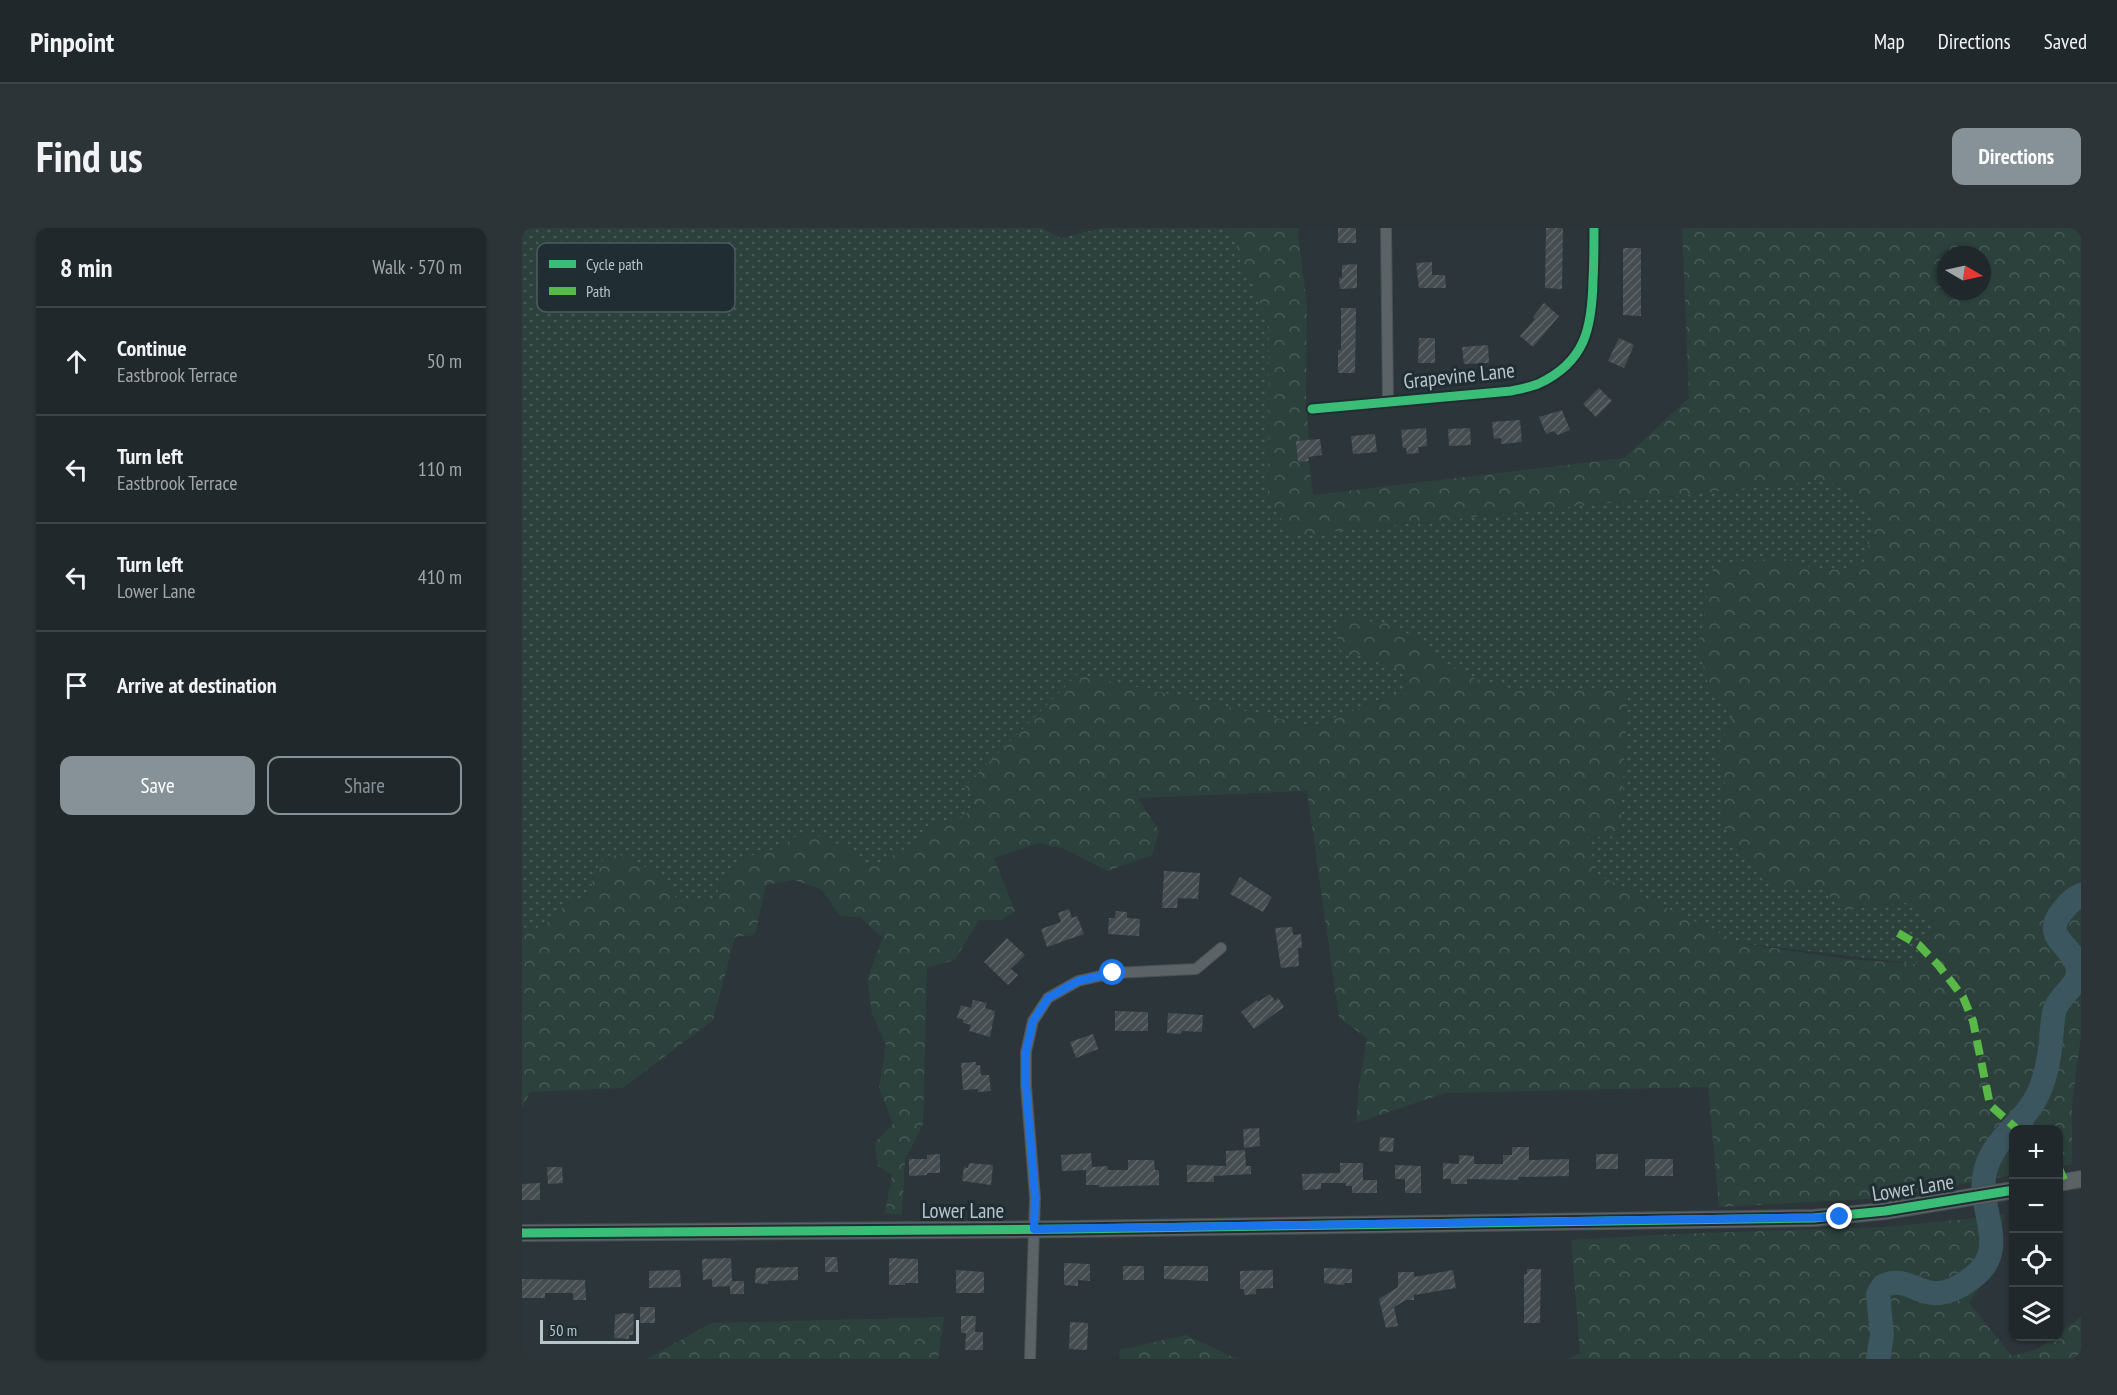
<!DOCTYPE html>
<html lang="en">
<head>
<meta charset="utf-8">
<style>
  body { margin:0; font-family:"PT Sans Narrow",sans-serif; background:#2d3437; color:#f1f3f6 }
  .controls { position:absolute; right:18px; bottom:18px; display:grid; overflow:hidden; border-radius:12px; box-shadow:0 2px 4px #0004 }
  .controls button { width:54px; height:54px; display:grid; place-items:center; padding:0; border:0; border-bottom:2px solid #3e4447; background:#21282b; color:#f1f3f6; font:30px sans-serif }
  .compass { position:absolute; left:1415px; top:18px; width:54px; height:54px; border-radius:50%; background:#21282b; box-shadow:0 2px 4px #0004; rotate:99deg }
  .scale { position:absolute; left:18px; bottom:15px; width:99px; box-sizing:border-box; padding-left:6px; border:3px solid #b7c4c9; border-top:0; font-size:16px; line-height:21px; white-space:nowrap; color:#b7c4c9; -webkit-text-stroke:4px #202e33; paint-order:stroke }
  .stop { position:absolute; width:18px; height:18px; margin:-14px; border:4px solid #1a73e8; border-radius:50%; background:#fff }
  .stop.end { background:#1a73e8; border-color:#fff; box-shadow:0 2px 6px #0008 }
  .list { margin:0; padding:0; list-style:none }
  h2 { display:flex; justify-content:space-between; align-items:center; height:78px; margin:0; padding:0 24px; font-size:26px }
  h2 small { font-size:20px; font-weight:400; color:#a2a6a9 }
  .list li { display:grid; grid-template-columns:39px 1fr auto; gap:18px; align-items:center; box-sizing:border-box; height:108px; padding:0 24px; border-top:2px solid #3e4447 }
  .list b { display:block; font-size:22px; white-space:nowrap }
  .list p { margin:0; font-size:20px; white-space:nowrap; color:#a2a6a9 }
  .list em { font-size:20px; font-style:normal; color:#a2a6a9 }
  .actions { display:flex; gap:12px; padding:18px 24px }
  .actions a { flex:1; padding:14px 0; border:2px solid #869297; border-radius:12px; text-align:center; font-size:21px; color:#869297 }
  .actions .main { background:#869297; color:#fff }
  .icon { flex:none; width:33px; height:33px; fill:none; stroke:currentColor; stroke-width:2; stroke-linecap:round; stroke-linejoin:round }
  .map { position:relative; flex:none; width:1559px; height:1131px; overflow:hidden; border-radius:12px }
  header { display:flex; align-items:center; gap:36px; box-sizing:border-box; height:84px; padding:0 30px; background:#21282b; border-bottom:2px solid #3e4447 }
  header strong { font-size:28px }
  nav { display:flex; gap:33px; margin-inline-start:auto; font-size:21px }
  .intro { display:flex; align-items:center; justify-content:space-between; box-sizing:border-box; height:144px; padding:0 36px }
  h1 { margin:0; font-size:42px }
  .button { padding:15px 27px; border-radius:12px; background:#869297; color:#fff; font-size:21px; font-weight:700 }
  main { display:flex; gap:36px; padding:0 36px }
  aside { flex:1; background:#21282b; border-radius:12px; box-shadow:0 2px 4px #0004 }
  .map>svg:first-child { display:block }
</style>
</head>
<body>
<header>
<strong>Pinpoint</strong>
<nav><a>Map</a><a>Directions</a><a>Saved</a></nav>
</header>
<div class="intro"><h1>Find us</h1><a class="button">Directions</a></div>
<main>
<aside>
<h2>8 min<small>Walk · 570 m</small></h2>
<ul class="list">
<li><svg class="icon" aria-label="ahead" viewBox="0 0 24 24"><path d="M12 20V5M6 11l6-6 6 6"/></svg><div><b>Continue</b><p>Eastbrook Terrace</p></div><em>50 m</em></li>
<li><svg class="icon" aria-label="left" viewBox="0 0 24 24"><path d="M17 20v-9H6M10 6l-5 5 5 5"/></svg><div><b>Turn left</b><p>Eastbrook Terrace</p></div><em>110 m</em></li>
<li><svg class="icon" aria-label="left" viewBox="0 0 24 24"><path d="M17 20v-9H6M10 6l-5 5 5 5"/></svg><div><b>Turn left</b><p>Lower Lane</p></div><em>410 m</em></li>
<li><svg class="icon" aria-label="arrive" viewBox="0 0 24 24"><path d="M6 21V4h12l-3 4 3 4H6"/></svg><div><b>Arrive at destination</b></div></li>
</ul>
<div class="actions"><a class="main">Save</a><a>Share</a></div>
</aside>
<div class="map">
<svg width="1559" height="1131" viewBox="0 0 1559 1131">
  <defs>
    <pattern id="grass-dots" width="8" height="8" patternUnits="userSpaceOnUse" patternTransform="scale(1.5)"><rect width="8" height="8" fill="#2c413c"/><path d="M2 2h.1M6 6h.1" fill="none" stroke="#485b57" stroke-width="1.8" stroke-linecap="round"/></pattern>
    <pattern id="forest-crowns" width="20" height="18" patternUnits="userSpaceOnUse" patternTransform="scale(1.5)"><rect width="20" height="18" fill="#2c413c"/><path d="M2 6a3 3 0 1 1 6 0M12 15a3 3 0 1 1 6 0" fill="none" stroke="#485b57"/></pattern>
    <pattern id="building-hatch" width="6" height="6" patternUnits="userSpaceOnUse" patternTransform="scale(1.5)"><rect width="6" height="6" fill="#464d50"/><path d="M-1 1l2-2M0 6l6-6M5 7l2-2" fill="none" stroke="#5e6568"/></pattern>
  </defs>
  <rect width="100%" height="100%" fill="#2c3539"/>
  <path fill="url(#grass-dots)" d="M0,0H520L538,10L581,0H709L719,35L730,53L747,98L746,272L771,308L1305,252L1330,267L1351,288L1348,312L1341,336L1317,342L1294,341L1261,330L1193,336L1188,463L1212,487L1195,524L1203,555L1199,572L1208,612L1241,649L1261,660L1299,661L1324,683L1345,678L1391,674L1413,698L1394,736L1218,715L1075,647L1065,609L1098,608L1106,462H1000L964,456L928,438L892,410L871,397L834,426L881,443L885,460L884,468L874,467L790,498L556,446L449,567L451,575L444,588L405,598L393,615L352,638L341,637L321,619L276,607L259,619L219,631C215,639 207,643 202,649C197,657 197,665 191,671L154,670L133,642L113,636L98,627L72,645L69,661L60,670L41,678L35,689L11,702L0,699Z"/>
  <path fill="url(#forest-crowns)" fill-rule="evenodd" d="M709,0H778L776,7L785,77L784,172L787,212L776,234L787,233L791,267L1102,230L1167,170L1160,0H1559V806L1550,877V936L1537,939L1536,902H1492L1491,947L1362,970L1197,979L1186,859L923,865L834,895L837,857L845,810L817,790L785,563L616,570L637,603L630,627L585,643L543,621L517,615L472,630L493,683L480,692H457L433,732L405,740L401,896L383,931L380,987L363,985L370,947L356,938L353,915L371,896L357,860L364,817L350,786L345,751L361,710L338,689L318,688L299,661L272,652L244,657L233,707L213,709L191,792L101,860L8,864L0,880V699L12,702L35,689L41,678L60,670L69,661L72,645L84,628L98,627L113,636L133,642L154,670L191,671C197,665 197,657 202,649C207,643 215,639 219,631L259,619L276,607L304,609L321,619L341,637L352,638L393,615L405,598L444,587L451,575L449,567L443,558L556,446L790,498L874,467L884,468L885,460L881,443L834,426L821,428L815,409L819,390L871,396L892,410L928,438L964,456L1000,462H1106L1098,608L1065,609L1076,647L1218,715L1326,731L1394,736L1413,698L1391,674L1345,678L1324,683L1299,661L1261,660L1241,649L1208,612L1199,590V572L1203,555L1195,524L1211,487L1188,464L1177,422L1185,365L1192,336L1261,330L1294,341L1317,342L1341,336L1348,312L1351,287L1330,267L1305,252L771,308L746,272L747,98L730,53L719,35ZM1424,27H1460V63H1424Z
    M1482,987L1468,1044L1447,1075L1490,1128L1516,1121L1532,1109L1536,1108L1537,1105L1559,1089V1131H1046L1058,1125L1049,1012L1152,1006L1364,999Z
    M422,1089L416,1131H125L189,1095Z
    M664,1107L715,1131H598L597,1122Z"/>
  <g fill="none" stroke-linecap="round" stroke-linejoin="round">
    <path stroke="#3b565f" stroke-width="24" d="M1356,1131L1360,1107L1356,1066L1361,1058C1381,1047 1397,1067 1417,1065C1429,1064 1441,1057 1450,1050C1490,1021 1454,981 1463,944C1471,910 1498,900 1514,870C1523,853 1527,833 1529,813C1530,803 1530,791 1533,781C1538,768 1551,761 1556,748C1559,717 1514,713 1542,681C1547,675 1551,670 1559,667"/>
  </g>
  <path fill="url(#building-hatch)" d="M816,0H834V15H816Z
    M1024,0H1041L1040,61L1023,60Z
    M1101,20H1119V88L1101,87Z
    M910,34V47H923L924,60H897L894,35Z
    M835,36V60L818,61L817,50H820V37Z
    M1022,75L1037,88L1011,119L998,108L1013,91L1011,89Z
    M819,80H834L833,145H816V122H819Z
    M897,110H913V135H896Z
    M1097,110L1112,117L1102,140L1086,133Z
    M966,117L967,135L942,136L940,119Z
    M1077,160L1090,173L1074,189L1061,176Z
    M1040,182L1048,202L1036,207L1031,203L1024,206L1017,189Z
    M998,192L1000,214L979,216V210L972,211L970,194Z
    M904,200L905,218L896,219L897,225L885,226L884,220H881L879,202Z
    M948,200L949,217L927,218L926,201Z
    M853,206L855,224L831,226L829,208Z
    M798,211L800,227L786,229L787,233L776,234L774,213Z
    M642,643L678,645L676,671L656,670L655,680H640Z
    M718,649L750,669L741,684L708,666Z
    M547,681L550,690L555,688L562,706L525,719L519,701L539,694L536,685Z
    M594,683L605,684V690L618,691L617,708L586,706L587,690H593Z
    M770,699L771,707L779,706L780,720H776L777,738L759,740L753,700Z
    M485,710L503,727L489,741L496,747L486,757L462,734Z
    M748,766L753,773L756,770L762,779L732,801L719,784L735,772L736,774Z
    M451,772L465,775L463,780L473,783L468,809L447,803L449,797L441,795L442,792L435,790L439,777L449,780Z
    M593,783L626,784V803H593Z
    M646,785L681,787L680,804L660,803L659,806L645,805Z
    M571,806L576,821L554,830L548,814Z
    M454,834V837H458L459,847H467L469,863L456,864V861L441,862L439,835Z
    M737,900L738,918L722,920L721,901Z
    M858,909L872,910L871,924L857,923Z
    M990,919H1007V932L1047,931V948L997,949V952L945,951V956H929V951H921V935L937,936V927L952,928V936H981V927H990Z
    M723,922L724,938H729V946L692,948V954H665V937L704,938V923Z
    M569,925L570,939L585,938L586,942H606V932H632L633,942H637V957L577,959V957H564V942L540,943L539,927Z
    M418,926V945H405V947L387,948V931H405V927Z
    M1074,926H1096V941H1074Z
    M1123,931H1151V948H1123Z
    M447,935L471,937L469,957L440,953L442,939L446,940Z
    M818,935H841V952H855V965H830V958H824V955H799V961L781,962L780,946L818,945Z
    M873,937L899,938V965H883V951H873Z
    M25,939H40L41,955L26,956Z
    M18,955V972H0V956Z
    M303,1029H315L316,1044H303Z
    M209,1030L210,1053H222V1066H208V1058L190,1059V1051L181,1052L180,1031Z
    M367,1030L396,1031V1055H383V1057H367Z
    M542,1035L568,1036V1053L556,1052V1058L542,1057Z
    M601,1038H622V1052H601Z
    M642,1038H686V1053L642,1051Z
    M276,1039V1052L246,1053V1056L233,1055L234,1040Z
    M802,1040L830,1041V1055H823L821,1057L802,1055Z
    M1005,1041H1019L1018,1095H1002V1046H1005Z
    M158,1042L159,1059L127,1060V1043Z
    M434,1042L462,1044V1065H434Z
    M751,1042V1060L734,1061V1066L722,1067V1061H718V1043Z
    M931,1042L934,1060L892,1067V1072H884L872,1079L876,1098L864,1100L857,1071L876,1059V1044H892V1049Z
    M0,1051L63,1052L64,1072H51V1065H23V1070H0Z
    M118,1079H133V1095H118Z
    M101,1085L112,1086L111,1107H107V1111L92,1110L93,1087Z
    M439,1088H454L453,1104H461V1122H443L444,1105H439Z
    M548,1094L566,1095L565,1122L547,1121Z"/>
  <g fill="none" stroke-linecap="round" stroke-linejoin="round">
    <defs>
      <path id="street" d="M864,0L866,174
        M790,181L989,163C998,161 1008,159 1016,156C1064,134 1070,99 1071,52C1072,34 1072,17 1072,0
        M508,1131L513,969L504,858V824L511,793L526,770L556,753L591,745L674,741L699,720"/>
      <path id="secondary" d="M1536,955L1559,951
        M0,1005L550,1001L1292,990L1363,983L1492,962"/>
    </defs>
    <use href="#street" stroke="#4a5154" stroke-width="12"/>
    <use href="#secondary" stroke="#4a5154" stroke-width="18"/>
    <use href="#street" stroke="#5c6367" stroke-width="10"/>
    <use href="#secondary" stroke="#5a6264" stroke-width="16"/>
    <path stroke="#58b947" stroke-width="8" stroke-dasharray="15 8" stroke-linecap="butt" d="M1376,705L1397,717L1417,738L1441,769L1451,793L1468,877L1496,902
      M1536,938L1543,954"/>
    <defs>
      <path id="cycleway" d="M790,181L989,163C998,161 1008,159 1016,156C1064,134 1070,99 1071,52C1072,34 1072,17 1072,0
        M0,1005L550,1001L1292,990L1363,983L1492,962"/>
    </defs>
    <use href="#cycleway" stroke="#202e33" stroke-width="13"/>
    <use href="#cycleway" stroke="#3abd76" stroke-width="9"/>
  </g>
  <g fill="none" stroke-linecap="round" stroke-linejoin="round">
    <path stroke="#1a73e8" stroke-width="8" d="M591,745L556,753L526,770L511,793L504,824V858L513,969L512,1001L1318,989"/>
  </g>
  <g text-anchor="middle" stroke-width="6" stroke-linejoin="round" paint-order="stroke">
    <g font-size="21" fill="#b7c4c9" stroke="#202e33">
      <text transform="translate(937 148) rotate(-6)" y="7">Grapevine Lane</text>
      <text transform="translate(1391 960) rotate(-9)" y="7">Lower Lane</text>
      <text x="441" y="990">Lower Lane</text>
    </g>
  </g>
  <rect x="15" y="15" width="198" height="69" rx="9" fill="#202e33" stroke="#4d5b60" stroke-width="1.5"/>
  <rect x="27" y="32" width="27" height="8" fill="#3abd76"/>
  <rect x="27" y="59" width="27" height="8" fill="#58b947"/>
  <g font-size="16" fill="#b7c4c9">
    <text x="64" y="42">Cycle path</text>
    <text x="64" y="69">Path</text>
  </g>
</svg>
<div class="controls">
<button>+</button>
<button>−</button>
<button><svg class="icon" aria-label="locate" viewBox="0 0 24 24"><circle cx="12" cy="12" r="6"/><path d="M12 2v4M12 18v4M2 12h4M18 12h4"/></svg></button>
<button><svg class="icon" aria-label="layers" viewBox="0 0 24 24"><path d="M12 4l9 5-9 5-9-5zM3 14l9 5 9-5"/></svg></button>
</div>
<svg class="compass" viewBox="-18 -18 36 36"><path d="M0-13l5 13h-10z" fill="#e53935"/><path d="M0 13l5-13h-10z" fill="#a2a6a9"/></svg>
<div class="scale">50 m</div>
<div class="stop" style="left:591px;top:745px"></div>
<div class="stop end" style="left:1318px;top:989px"></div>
</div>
</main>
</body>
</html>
